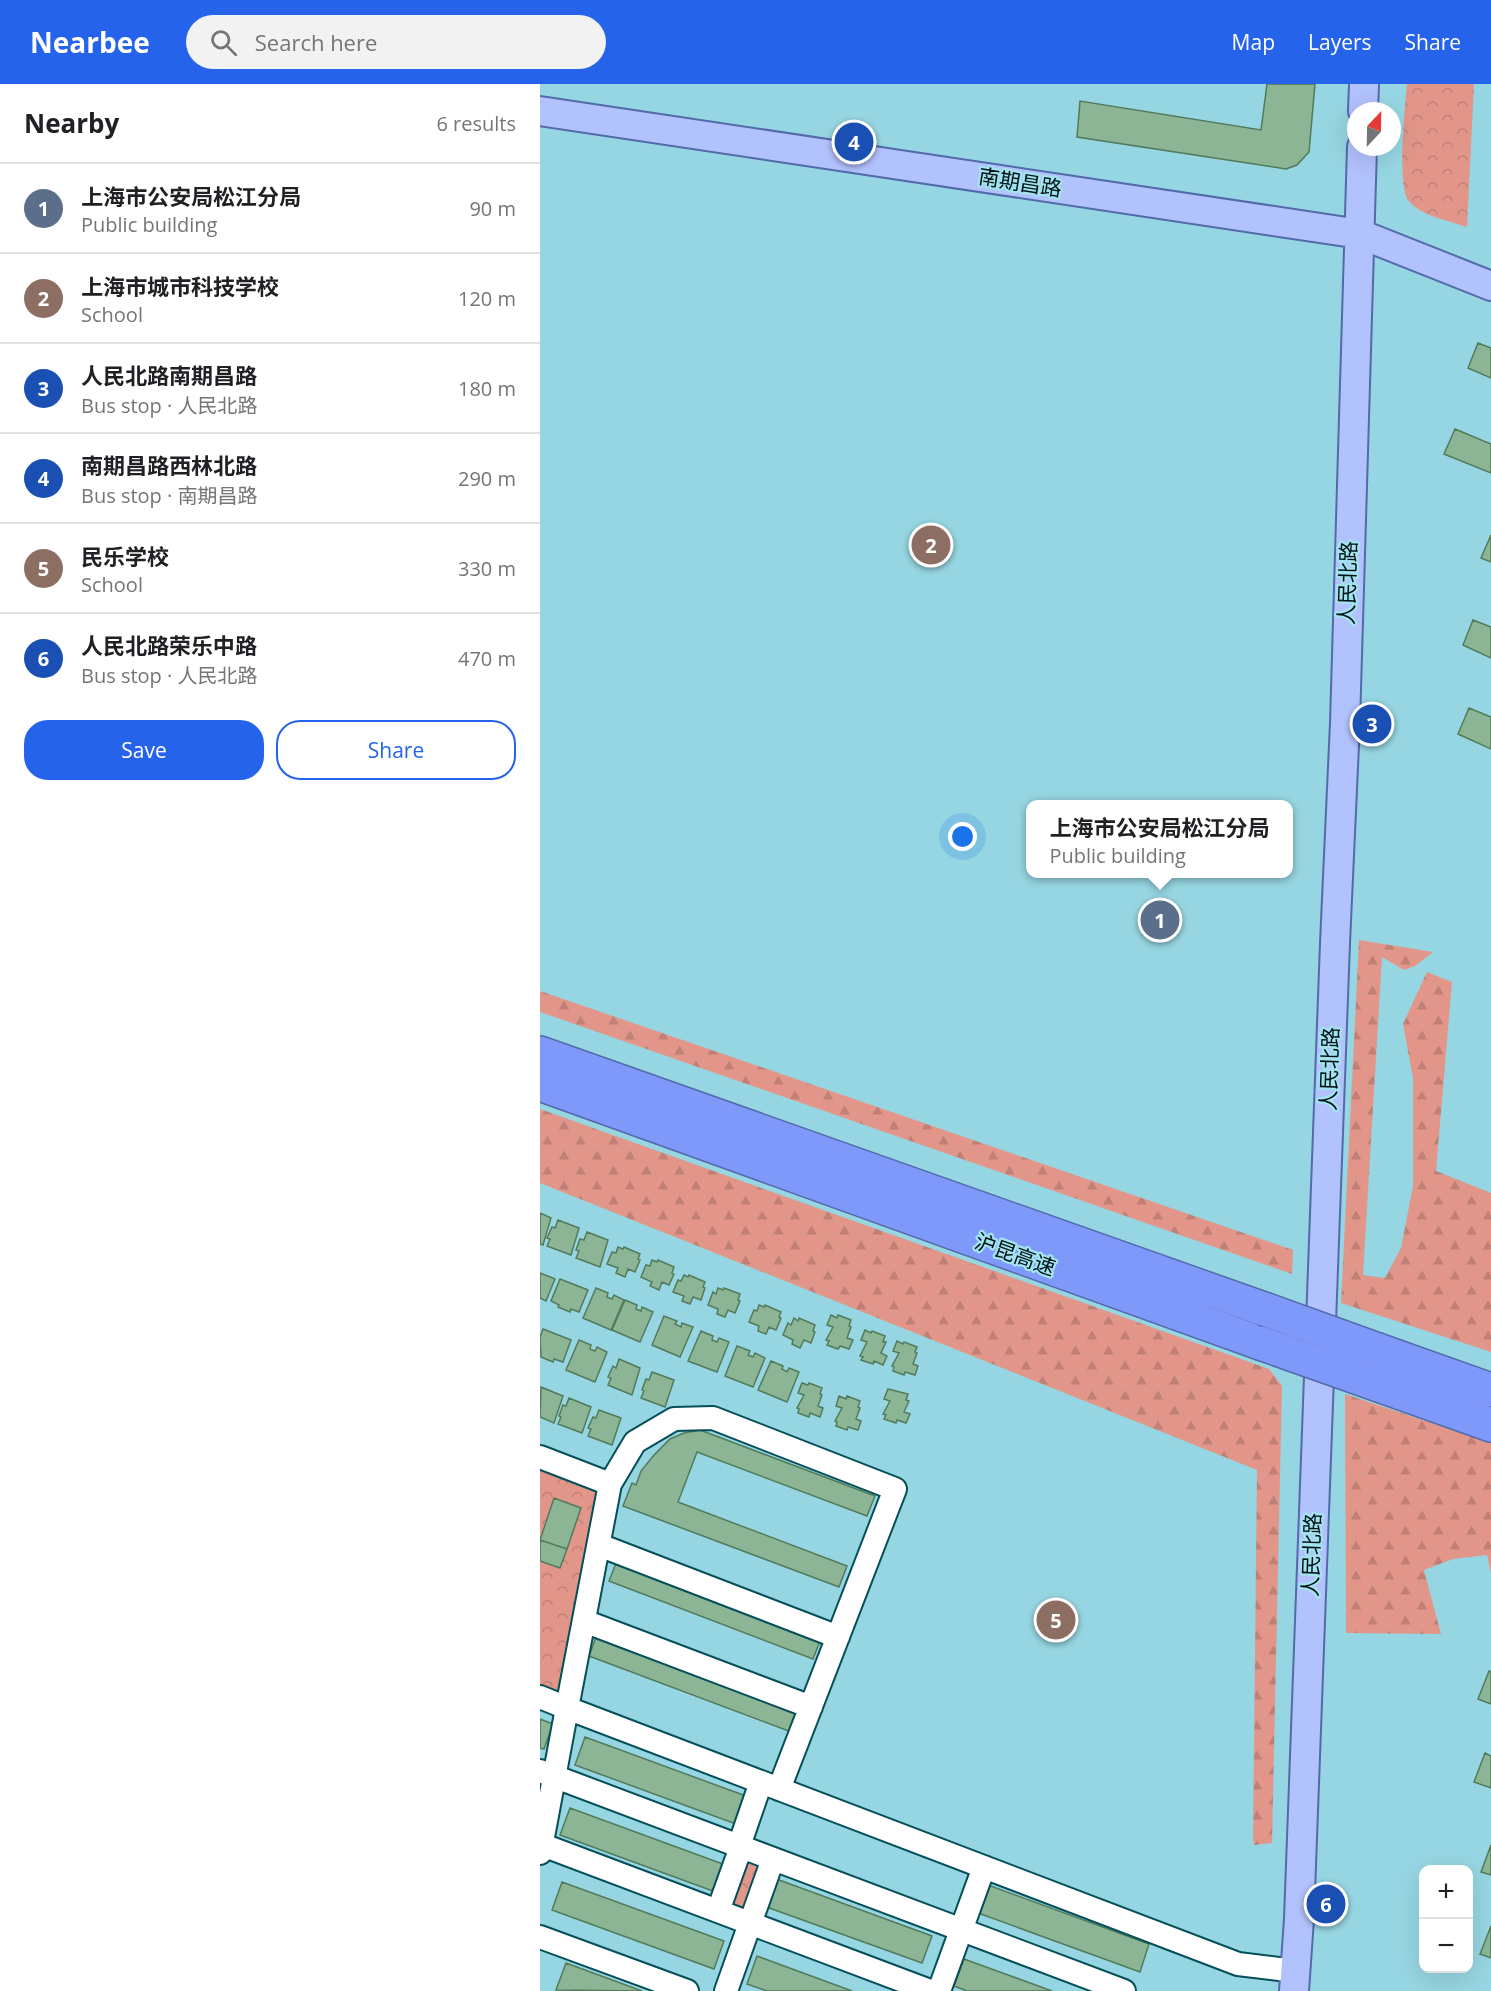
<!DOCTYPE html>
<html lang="en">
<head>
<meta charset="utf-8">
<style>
  body { margin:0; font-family:"Open Sans","Noto Sans SC",sans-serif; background:#f2f2f2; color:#202124 }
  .controls { position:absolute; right:18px; bottom:18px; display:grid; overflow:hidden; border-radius:12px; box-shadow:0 6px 24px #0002 }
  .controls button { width:54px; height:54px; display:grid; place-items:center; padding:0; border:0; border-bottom:2px solid #e0e0e0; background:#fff; color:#202124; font:30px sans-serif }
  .compass { position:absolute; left:807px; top:18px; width:54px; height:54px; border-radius:50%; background:#fff; box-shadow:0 6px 24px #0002; rotate:22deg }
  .you { position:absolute; left:423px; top:753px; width:21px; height:21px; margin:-15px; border:4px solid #fff; border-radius:50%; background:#1a73e8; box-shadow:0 0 0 9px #1a73e833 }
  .badge { display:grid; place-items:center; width:39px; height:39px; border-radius:50%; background:#2563eb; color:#fff; font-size:20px; font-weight:700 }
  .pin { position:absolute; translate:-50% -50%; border:3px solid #fff; box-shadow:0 2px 6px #0006 }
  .popup { position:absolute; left:486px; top:716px; width:267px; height:78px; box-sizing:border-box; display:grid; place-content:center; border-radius:12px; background:#fff; filter:drop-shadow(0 2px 4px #0005); font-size:20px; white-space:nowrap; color:#757577 }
  .popup b { font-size:22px; color:#202124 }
  .popup::after { content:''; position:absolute; left:50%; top:100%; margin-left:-12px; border:12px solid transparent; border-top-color:#fff }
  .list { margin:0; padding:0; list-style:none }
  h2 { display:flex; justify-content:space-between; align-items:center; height:78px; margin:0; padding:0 24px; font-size:26px }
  h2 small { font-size:20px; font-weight:400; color:#757577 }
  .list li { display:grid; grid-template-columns:39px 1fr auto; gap:18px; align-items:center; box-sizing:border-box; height:90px; padding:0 24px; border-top:2px solid #e0e0e0 }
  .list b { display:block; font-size:22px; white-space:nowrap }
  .list p { margin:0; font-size:20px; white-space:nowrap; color:#757577 }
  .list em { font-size:20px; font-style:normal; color:#757577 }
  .actions { display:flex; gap:12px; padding:18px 24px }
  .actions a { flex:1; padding:14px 0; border:2px solid #2563eb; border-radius:24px; text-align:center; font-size:21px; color:#2563eb }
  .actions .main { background:#2563eb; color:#fff }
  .icon { flex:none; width:33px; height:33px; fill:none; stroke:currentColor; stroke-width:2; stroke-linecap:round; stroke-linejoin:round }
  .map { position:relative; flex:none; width:951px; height:1907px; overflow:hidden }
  header { display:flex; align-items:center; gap:36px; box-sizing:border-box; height:84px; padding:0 30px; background:#2563eb; color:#fff }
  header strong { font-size:28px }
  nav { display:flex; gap:33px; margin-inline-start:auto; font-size:21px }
  .search { width:420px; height:54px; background:#f2f2f2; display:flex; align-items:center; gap:15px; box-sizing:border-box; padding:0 21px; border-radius:33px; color:#757577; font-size:22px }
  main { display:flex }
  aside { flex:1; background:#fff }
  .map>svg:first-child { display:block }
</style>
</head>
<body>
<header>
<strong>Nearbee</strong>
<div class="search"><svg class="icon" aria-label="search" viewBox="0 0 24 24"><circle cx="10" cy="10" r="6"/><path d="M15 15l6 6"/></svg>Search here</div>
<nav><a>Map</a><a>Layers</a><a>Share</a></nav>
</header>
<main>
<aside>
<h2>Nearby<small>6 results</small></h2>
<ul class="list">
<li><span class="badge" style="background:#5c6f8a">1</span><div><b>上海市公安局松江分局</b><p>Public building</p></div><em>90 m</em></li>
<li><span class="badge" style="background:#8d6e63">2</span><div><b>上海市城市科技学校</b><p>School</p></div><em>120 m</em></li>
<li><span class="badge" style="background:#1a4fb4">3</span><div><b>人民北路南期昌路</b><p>Bus stop · 人民北路</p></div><em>180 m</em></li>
<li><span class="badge" style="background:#1a4fb4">4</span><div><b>南期昌路西林北路</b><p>Bus stop · 南期昌路</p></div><em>290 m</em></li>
<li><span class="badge" style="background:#8d6e63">5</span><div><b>民乐学校</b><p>School</p></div><em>330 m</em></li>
<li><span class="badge" style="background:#1a4fb4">6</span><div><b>人民北路荣乐中路</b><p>Bus stop · 人民北路</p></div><em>470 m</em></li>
</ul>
<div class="actions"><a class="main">Save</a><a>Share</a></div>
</aside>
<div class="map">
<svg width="951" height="1907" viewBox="0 0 951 1907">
  <defs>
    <pattern id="forest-firs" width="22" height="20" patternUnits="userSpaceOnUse" patternTransform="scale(1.5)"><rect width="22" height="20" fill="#e29689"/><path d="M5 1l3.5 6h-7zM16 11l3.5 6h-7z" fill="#c08076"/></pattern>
    <pattern id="park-crowns" width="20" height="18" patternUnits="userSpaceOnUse" patternTransform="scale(1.5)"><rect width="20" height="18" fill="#e29689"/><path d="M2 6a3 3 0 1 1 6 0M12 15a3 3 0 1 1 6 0" fill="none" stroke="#c08076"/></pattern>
  </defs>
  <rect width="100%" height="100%" fill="#96d6e2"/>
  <path fill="url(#forest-firs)" d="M819,856L893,868L875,882L864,886L842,873L823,1191L845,1194L861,1164L873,1102V994L863,940L887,888L912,898L896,1087L951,1109V1268L801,1219Z
    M0,907L753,1166L752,1190L0,928Z
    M0,1025L729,1285L742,1302L732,1759L714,1761L713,1753L717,1386L0,1099Z
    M805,1310L951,1359V1489L947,1471L913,1475L884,1486L901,1550L806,1549Z"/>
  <path fill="url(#park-crowns)" d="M867,0H934L927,143C910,137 880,132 868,116C857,100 865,23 867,0Z
    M0,1373L70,1400L27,1624L0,1613Z
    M201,1763L233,1775L210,1839L178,1827Z"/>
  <path fill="#8bb594" stroke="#527a5b" stroke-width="1.5" d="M727,0H775L769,68L757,81L746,85L537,53L540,17L721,46Z
    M938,259L951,264V294L928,284Z
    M915,345L951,360V389L904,370Z
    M951,451V478L941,474Z
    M933,536L951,543V574L923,561Z
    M929,624L951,633V665L918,650Z
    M0,1129L11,1134L3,1161L0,1160Z
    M18,1136L39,1144L31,1171L7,1162L10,1155L7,1154L12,1143L15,1144Z
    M47,1148L68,1156L60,1183L36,1174L39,1167L36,1166L40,1155L44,1156Z
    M78,1163L83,1165L84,1163L100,1170L98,1175L100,1176L95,1188L88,1185L85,1193L76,1189L78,1184L67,1180L72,1168L76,1169Z
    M112,1176L117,1178L118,1176L134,1183L132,1189L134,1190L129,1201L122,1198L119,1206L110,1202L112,1198L101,1193L106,1181L110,1182Z
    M0,1189L15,1195L6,1217L0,1214Z
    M144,1191L148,1193L149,1191L165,1198L163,1203L165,1204L161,1216L153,1213L150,1220L142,1217L144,1212L133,1208L138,1196L141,1197Z
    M20,1195L48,1206L39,1228L31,1225L30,1228L18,1223L19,1221L11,1217Z
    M56,1204L68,1209L67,1213L72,1215L74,1211L84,1216L71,1246L43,1234Z
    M178,1204L183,1206L184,1204L200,1210L198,1216L200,1217L195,1229L188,1226L185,1233L177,1230L178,1225L168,1221L173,1208L176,1210Z
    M85,1216L97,1221L96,1225L101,1227L102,1223L113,1228L100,1258L72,1246Z
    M219,1221L224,1223L225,1221L241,1228L239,1233L241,1234L236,1246L229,1243L226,1250L218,1247L219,1242L209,1238L214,1226L217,1227Z
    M291,1231L297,1234L298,1231L311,1236L309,1242L311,1243L307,1254L313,1256L309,1265L300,1262L298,1265L287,1261L289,1257L286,1256L293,1243L287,1241Z
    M124,1232L137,1237L135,1240L141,1243L142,1239L153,1243L140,1273L112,1261Z
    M254,1234L258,1237L259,1234L275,1241L273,1247L275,1248L271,1259L264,1256L260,1264L252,1260L253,1256L243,1251L248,1239L251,1241Z
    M3,1245L31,1256L23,1278L14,1275L13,1278L1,1273L0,1253Z
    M325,1246L331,1249L332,1247L345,1252L343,1258H346L341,1269L347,1272L343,1281L334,1277L333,1280L321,1276L323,1273L320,1272L327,1258L321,1256Z
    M161,1247L173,1252L172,1256L177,1258L179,1254L189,1258L177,1288L148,1277Z
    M39,1256L51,1261L50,1265L55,1267L57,1263L67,1268L55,1298L26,1286Z
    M357,1257L363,1260L364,1258L377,1263L375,1268L377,1269L373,1280L378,1282L375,1291L365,1288L364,1291L353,1287L354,1283L352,1282L359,1269L353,1267Z
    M197,1262L210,1267L208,1271L213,1273L215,1269L225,1274L213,1303L185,1292Z
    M79,1275L100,1284L92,1311L68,1301L71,1294L68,1293L73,1282L76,1284Z
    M231,1277L243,1282L242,1285L247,1288L249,1284L259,1288L247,1318L218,1306Z
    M112,1288L134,1296L125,1323L101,1314L104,1307L102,1306L106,1295L109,1296Z
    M262,1299L268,1301L269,1299L282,1304L280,1310L282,1311L278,1322L283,1324L280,1333L270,1329L269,1333L258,1329L259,1325L257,1324L264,1311L258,1309Z
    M1,1303L23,1312L14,1339L0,1333Z
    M348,1305L368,1310L366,1316L369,1317L364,1328L370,1330L366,1339L357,1336L356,1339L344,1335L346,1331L343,1330L350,1317L344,1315Z
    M299,1312L306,1315L307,1312L320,1317L318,1323L320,1324L316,1335L321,1337L318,1346L308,1343L307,1346L296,1342L297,1338L295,1337L302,1324L296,1322Z
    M29,1314L51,1323L42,1349L18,1340L21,1333L19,1332L23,1321L26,1322Z
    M59,1326L81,1334L72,1361L48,1352L51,1345L48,1344L53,1333L56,1334Z
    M160,1346L335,1412L327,1432L157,1368L138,1418L307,1482L299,1503L83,1422L92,1399L96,1401L101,1387L114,1371L130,1355L144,1349Z
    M14,1414L41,1424L27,1465L0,1456Z
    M0,1456L27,1465L20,1484L0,1477Z
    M78,1474L282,1552L273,1575L69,1497Z
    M58,1548L262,1626L254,1649L49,1572Z
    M949,1587L951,1588V1620L938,1615Z
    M0,1635L13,1640L4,1665L0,1664Z
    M45,1653L206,1712L196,1740L35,1681Z
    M945,1669L951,1672V1704L934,1698Z
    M30,1724L191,1783L181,1810L20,1751Z
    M951,1761V1791L941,1788Z
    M231,1793L392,1852L382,1879L221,1821Z
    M22,1798L184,1857L174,1885L12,1826Z
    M448,1801L609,1860L600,1888L438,1829Z
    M951,1842V1874L940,1870Z
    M217,1872L312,1907H227L207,1900Z
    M424,1875L512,1907H427L414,1902Z
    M26,1879L102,1907L16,1906Z"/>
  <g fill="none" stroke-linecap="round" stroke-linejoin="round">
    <defs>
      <path id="minor" d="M0,1373L70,1400L27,1624L698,1880L755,1887
        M70,1400L95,1358L134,1335L173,1334L355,1405L239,1705
        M59,1461L298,1553
        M44,1537L271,1623
        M0,1613L27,1624L0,1769
        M0,1687L584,1907
        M0,1760L390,1907
        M199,1762L221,1698
        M178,1827L201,1763
        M0,1853L147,1907
        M186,1907L233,1775
        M399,1907L444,1783"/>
      <path id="major" d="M0,27L820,150L951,202
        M823,27L824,0
        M754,1907L759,1835L795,859L805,639L822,63"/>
      <path id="highway" d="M0,969L724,1225
        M0,1000L720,1259
        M838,1266L951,1306
        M830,1298L951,1341"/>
    </defs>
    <use href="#minor" stroke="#054f5a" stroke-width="26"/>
    <use href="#major" stroke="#536aab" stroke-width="32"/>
    <use href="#highway" stroke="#536aab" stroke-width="36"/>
    <use href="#minor" stroke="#fff" stroke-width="22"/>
    <use href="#major" stroke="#b2c2fd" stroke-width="28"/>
    <use href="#highway" stroke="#7f99fb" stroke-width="33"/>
    <defs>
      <path id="highway-bridge" d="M724,1225L838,1266
        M720,1259L830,1298"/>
    </defs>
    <use href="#highway-bridge" stroke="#536aab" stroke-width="36" stroke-linecap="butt"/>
    <use href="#highway-bridge" stroke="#7f99fb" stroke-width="33"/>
  </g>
  <g text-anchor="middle" stroke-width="4.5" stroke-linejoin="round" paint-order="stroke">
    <g font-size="21" fill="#001216" stroke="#a3e3ef">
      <text transform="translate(480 99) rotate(9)" y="7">南期昌路</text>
      <text transform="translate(808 499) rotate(-88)" y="7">人民北路</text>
      <text transform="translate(790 985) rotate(-88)" y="7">人民北路</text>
      <text transform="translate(475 1171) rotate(20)" y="7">沪昆高速</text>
      <text transform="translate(772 1471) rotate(-88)" y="7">人民北路</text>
    </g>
  </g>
</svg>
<div class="controls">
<button>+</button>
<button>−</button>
</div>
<svg class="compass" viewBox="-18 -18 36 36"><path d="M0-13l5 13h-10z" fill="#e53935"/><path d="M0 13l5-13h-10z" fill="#757577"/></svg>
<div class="you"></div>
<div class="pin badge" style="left:620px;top:836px;background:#5c6f8a">1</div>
<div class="popup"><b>上海市公安局松江分局</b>Public building</div>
<div class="pin badge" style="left:391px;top:461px;background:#8d6e63">2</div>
<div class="pin badge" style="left:832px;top:640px;background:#1a4fb4">3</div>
<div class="pin badge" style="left:314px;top:58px;background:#1a4fb4">4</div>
<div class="pin badge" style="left:516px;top:1536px;background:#8d6e63">5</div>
<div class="pin badge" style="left:786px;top:1820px;background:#1a4fb4">6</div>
</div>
</main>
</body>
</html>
